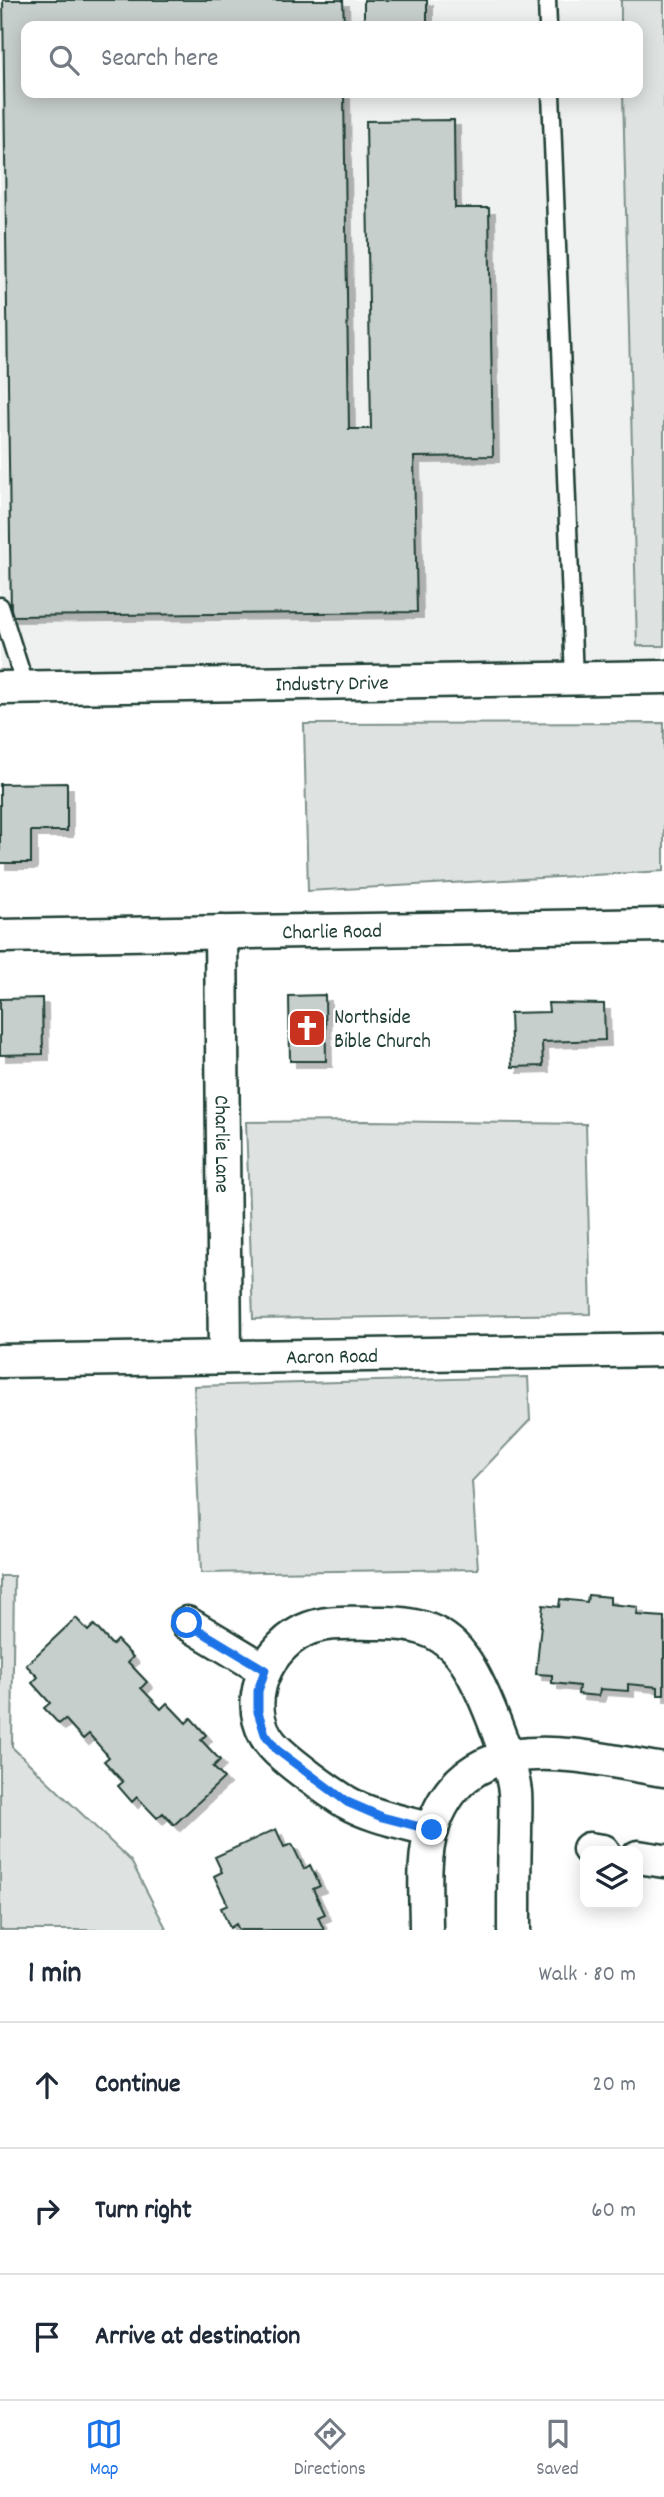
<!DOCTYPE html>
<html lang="en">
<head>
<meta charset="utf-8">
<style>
  body { margin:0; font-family:Dekko,sans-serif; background:#f6f6f7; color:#1f2937 }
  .controls { position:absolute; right:21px; bottom:21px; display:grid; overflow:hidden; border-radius:14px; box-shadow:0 4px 18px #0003 }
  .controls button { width:63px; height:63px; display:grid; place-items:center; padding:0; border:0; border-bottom:2px solid #e0e1e3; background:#fff; color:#1f2937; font:35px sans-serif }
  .stop { position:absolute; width:21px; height:21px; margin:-16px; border:5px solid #1a73e8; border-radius:50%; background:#fff }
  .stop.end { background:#1a73e8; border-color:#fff; box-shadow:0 2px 7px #0008 }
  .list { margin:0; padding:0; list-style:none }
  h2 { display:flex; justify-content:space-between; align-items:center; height:91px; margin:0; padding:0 28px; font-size:30px }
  h2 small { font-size:23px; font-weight:400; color:#747a83 }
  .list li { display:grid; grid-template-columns:46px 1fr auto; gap:21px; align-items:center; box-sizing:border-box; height:126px; padding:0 28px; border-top:2px solid #e0e1e3 }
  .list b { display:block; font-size:26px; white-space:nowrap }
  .list em { font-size:23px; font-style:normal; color:#747a83 }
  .icon { flex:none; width:38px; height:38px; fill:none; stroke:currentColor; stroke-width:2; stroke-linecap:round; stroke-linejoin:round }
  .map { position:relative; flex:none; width:664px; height:1930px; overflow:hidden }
  .search { position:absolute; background:#fff; box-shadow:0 4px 18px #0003; left:21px; right:21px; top:21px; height:77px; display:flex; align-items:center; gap:18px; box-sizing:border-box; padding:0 24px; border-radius:14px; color:#747a83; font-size:26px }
  .sheet { height:469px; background:#fff }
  nav { display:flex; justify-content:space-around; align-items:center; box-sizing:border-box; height:98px; border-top:2px solid #e0e1e3; background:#fff; font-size:19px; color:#747a83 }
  nav a { display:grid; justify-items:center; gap:4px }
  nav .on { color:#1a73e8 }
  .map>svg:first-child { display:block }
</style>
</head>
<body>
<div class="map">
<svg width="664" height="1930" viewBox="0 0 664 1930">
  <defs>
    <filter id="shadow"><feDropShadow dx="6" dy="6" stdDeviation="0" flood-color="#0004"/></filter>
  </defs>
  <rect width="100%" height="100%" fill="#fff"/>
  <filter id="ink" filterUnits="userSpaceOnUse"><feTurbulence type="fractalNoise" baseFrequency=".0143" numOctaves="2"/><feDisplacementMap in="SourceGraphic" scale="14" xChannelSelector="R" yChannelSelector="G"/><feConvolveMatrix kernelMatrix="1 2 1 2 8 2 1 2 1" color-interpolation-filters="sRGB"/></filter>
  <g filter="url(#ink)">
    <path fill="#eef1f0" d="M0,0H621V26H26V93H623L637,645L664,646V691L0,702Z"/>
    <path fill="#dee3e2" stroke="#7e908b" stroke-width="2" d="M621,0H664V646H637L623,93H638V26H621Z
      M664,723V871L308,891L304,724Z
      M366,1121L586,1124L591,1314L253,1319L246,1122Z
      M528,1377L530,1420L472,1481L478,1569L201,1573L194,1386Z
      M0,1576H14L12,1747L131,1861L167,1930H0Z"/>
    <path fill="#c7cfcc" stroke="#1f3d34" stroke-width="2" filter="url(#shadow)" d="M3,0H343L344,26H26V93H344L349,429H371L366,121L454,120L455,208H489L493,456L414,457L417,612L11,616Z
      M364,0H427V26H364Z
      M67,783V831H31V863H0V784Z
      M325,995L326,1061H290L289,996Z
      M42,998L43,1054L0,1055V999Z
      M548,1003L604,1004L605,1040L542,1042L543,1066L512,1067L510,1013L549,1012Z
      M588,1595L610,1597V1604L638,1607L637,1615L664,1617V1695H658V1687L628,1684V1691L600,1689L599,1696L578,1694L579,1686L552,1683V1675L536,1674L543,1605L559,1607L560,1599L587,1602Z
      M76,1618L88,1631L94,1625L112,1645L117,1640L133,1657L128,1662L147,1682L141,1688L161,1709L167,1703L186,1723L191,1718L206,1735L201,1740L220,1760L213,1767L224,1778L174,1825L163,1813L157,1818L137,1797L132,1802L118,1786L123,1782L104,1761L109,1757L89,1734L83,1739L65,1719L59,1724L44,1708L50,1703L32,1683L38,1677L26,1665Z
      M276,1829L284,1847L292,1844L304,1869L310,1865L320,1886L313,1889L325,1914L318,1917L324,1930H239L236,1924L230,1928L221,1908L228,1905L214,1876L222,1872L215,1857Z"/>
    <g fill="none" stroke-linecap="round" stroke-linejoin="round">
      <defs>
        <path id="service" d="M547,0L548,26
          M551,93L574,679
          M0,606L26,688"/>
        <g id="minor">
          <path id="s1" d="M0,688L664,677"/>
          <path id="s2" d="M221,932L225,1357"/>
          <path id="s3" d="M0,936L664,925"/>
          <path id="s4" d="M0,1361L664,1350"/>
          <path d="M187,1623L265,1670"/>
          <path d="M432,1830C404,1822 372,1817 346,1802C328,1791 294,1766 278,1751C239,1715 260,1653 303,1631C325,1620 352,1623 376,1623C408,1622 440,1627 461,1655C481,1681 511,1759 515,1792C516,1806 515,1821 515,1835C514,1866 514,1898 514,1930"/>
          <path d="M589,1849L603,1851"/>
          <path d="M638,1857L664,1861"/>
          <path d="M426,1930C426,1897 422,1860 432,1829C467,1721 581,1757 664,1770"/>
        </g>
      </defs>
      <use href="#service" stroke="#1f3d34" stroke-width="21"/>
      <use href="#minor" stroke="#1f3d34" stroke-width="37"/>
      <use href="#service" stroke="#fff" stroke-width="16"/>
      <use href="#minor" stroke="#fff" stroke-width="32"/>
    </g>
  </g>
  <g fill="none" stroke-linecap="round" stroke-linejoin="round" filter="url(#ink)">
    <path stroke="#1a73e8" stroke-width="9" d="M187,1623L265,1670L258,1691V1712L265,1734L277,1750L347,1802L382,1817L432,1830"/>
  </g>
  <defs>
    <symbol id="church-square" viewBox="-11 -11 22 22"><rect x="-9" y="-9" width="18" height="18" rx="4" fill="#c8321e" stroke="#fff"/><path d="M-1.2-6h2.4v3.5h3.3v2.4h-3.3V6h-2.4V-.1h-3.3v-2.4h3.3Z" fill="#fff"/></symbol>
  </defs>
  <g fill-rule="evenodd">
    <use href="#church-square" x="285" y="1006" width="44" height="44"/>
  </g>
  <g text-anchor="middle" stroke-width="5" stroke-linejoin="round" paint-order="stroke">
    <g font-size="21" fill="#1f3d34" stroke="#fff">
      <text dy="7" stroke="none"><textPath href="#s1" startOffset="332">Industry Drive</textPath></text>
      <text dy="7" stroke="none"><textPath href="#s3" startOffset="332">Charlie Road</textPath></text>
      <text dy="7" stroke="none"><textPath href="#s2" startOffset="212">Charlie Lane</textPath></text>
      <text dy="7" stroke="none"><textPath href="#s4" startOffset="332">Aaron Road</textPath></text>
    </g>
    <g font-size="21" fill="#1f3d34" stroke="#fff" text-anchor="start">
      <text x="334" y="1023">Northside<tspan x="334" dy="24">Bible Church</tspan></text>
    </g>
  </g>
</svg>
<div class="controls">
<button><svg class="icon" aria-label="layers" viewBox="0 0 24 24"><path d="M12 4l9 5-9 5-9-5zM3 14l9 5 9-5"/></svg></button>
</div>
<div class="stop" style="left:187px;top:1623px"></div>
<div class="stop end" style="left:432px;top:1830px"></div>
<div class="search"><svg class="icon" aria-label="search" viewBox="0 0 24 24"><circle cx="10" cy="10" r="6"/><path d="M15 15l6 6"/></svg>Search here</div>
</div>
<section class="sheet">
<h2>1 min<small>Walk · 80 m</small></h2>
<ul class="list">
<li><svg class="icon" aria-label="ahead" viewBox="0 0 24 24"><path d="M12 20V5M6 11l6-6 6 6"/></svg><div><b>Continue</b></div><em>20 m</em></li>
<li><svg class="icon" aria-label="right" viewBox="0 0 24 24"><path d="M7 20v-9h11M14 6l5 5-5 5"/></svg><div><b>Turn right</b></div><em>60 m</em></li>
<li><svg class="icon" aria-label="arrive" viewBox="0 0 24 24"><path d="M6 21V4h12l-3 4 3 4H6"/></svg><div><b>Arrive at destination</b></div></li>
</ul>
</section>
<nav>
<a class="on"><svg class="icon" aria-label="map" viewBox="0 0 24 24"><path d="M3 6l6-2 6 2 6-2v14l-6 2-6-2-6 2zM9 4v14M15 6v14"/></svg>Map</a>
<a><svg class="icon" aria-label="directions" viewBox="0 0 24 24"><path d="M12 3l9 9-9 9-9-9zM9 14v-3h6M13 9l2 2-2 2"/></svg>Directions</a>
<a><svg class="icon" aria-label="saved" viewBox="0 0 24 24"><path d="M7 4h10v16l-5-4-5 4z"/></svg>Saved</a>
</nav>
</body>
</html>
